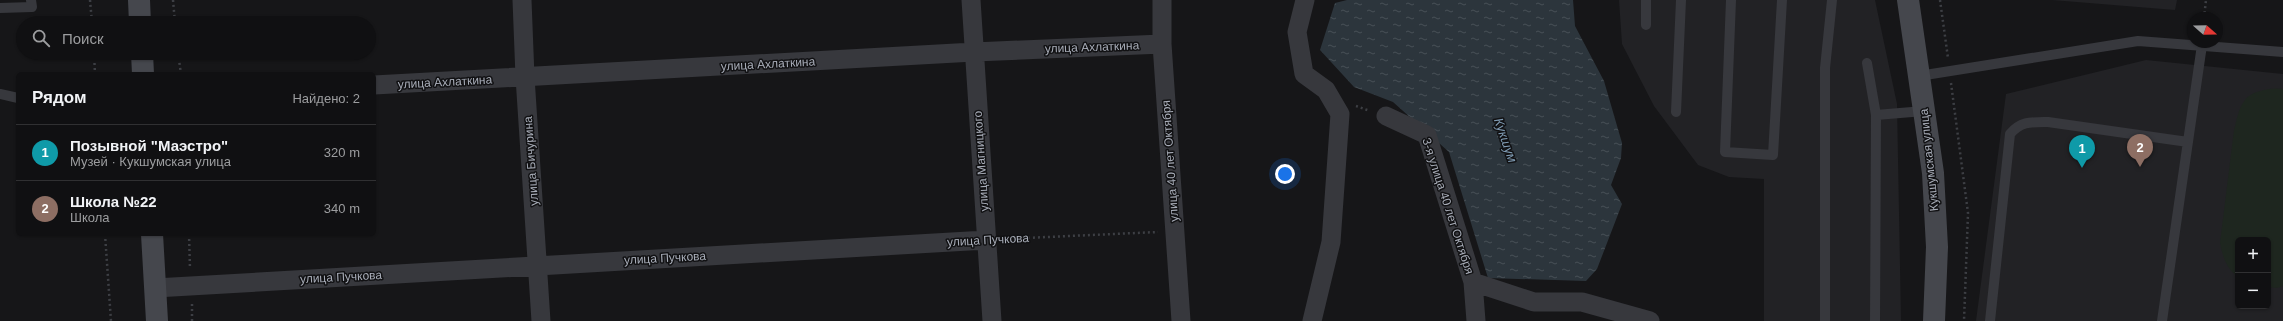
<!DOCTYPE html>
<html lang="ru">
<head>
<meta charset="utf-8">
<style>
  body { margin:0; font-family:Helvetica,sans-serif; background:#19191b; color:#f1f3f6 }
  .controls { position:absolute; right:12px; bottom:12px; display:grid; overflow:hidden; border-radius:6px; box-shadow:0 1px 3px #0004 }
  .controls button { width:36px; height:36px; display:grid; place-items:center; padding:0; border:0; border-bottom:1px solid #303032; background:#101012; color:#f1f3f6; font:20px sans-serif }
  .compass { position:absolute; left:2187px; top:12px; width:36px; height:36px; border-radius:50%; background:#101012; box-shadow:0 1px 3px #0004; rotate:110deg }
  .you { position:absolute; left:1285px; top:174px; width:14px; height:14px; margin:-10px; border:3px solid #fff; border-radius:50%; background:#1a73e8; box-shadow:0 0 0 6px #1a73e833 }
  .badge { display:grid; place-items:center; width:26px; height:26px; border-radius:50%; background:#f2b134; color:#fff; font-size:13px; font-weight:700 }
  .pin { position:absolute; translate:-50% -33px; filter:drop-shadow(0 1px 2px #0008) }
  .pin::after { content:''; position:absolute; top:21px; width:14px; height:12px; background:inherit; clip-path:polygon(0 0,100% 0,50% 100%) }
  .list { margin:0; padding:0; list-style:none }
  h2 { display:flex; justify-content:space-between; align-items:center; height:52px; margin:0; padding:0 16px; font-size:17px }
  h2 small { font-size:13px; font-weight:400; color:#9c9d9f }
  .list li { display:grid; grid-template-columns:26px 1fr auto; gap:12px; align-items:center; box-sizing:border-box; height:56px; padding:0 16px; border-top:1px solid #303032 }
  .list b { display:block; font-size:15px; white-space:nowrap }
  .list p { margin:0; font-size:13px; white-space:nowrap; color:#9c9d9f }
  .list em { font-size:13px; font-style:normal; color:#9c9d9f }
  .icon { flex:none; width:22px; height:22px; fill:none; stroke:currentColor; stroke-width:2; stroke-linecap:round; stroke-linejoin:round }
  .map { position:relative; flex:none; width:2283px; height:321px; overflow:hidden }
  .search { position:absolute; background:#101012; box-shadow:0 1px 3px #0004; left:16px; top:16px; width:360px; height:44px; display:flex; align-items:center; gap:10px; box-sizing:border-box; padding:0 14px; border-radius:22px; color:#9c9d9f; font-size:15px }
  .panel { position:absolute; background:#101012; box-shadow:0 1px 3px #0004; left:16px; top:72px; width:360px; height:164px; border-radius:6px }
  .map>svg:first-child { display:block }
</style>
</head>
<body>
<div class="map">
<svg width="2283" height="321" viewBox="0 0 2283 321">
  <defs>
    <pattern id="water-ripples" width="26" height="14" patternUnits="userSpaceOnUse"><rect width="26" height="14" fill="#2c353c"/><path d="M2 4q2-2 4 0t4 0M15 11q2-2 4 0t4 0" fill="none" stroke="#485056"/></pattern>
  </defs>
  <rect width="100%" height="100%" fill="#161618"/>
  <path fill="#222225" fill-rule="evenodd" d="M1619,0H1875L1897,104L1901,321H1764V179L1729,177L1698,165L1654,106L1622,44Z
    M2052,0H2177L2175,10Z
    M2146,60L2283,74V321H1976L2006,94ZM2238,240H2268V306H2238Z"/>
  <path fill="#1e261f" d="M2283,89V286L2277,288L2268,287V240H2238V277C2226,268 2223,257 2220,243L2234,130C2237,120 2238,109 2245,100C2251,91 2272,87 2283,89Z"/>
  <path fill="url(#water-ripples)" d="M1347,0H1573L1575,26L1604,81L1622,143L1621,158L1611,185L1622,204L1597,269L1586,281L1488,278L1449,152L1393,102L1354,87L1320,50L1335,3Z"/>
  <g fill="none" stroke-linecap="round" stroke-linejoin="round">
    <path stroke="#3d3f44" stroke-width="2.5" stroke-dasharray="2 3" stroke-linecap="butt" d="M90,0L92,23
      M173,0L175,23
      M1940,0L1948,58
      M2204,18L2206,0
      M94,53L95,74
      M178,53L181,74
      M1951,83L1968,213L1964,321
      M1356,106L1370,111
      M105,234L111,321
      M189,234L190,269
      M1003,239L1158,232
      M192,304V321"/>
    <path stroke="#37383d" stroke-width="10" d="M1731,0L1725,152L1773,155L1782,0
      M0,8L32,7L31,0
      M1646,25V0
      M1867,63L1876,115L1875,321
      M1919,76L2138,41L2283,52
      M0,94L18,98
      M1676,112L1681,0
      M1876,115L1924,111
      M1825,321V68L1832,0
      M1990,321L2010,134C2021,121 2031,122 2048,122L2188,142
      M2162,321L2202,45"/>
    <path stroke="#37383d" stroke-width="19" d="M522,0L525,77L541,321
      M971,0L992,321
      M1162,0V44L1181,321
      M1305,0L1297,32L1304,74L1326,90L1340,114L1331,242L1312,321
      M374,85L974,52L1162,44
      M1386,116L1427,135L1473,282L1476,321
      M1473,282L1534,302H1582L1650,321
      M155,288L986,240"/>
    <path stroke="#45474d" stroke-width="22" d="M139,0L140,23
      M1908,0L1933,173L1937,247L1934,321
      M142,53L143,74
      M152,234L157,321"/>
  </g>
  <g text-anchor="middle" stroke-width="3" stroke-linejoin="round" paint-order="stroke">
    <g font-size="12" fill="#a8adb8" stroke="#111113">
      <text transform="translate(1092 47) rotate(-2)" y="4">улица Ахлаткина</text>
      <text transform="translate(768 64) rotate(-3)" y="4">улица Ахлаткина</text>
      <text transform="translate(445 82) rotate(-3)" y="4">улица Ахлаткина</text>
      <text transform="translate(1929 160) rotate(-96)" y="4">Кукшумская улица</text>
      <text transform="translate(531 161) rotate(-94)" y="4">улица Бичурина</text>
      <text transform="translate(981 161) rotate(-94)" y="4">улица Магницкого</text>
      <text transform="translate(1170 161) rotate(-94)" y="4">улица 40 лет Октября</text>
      <text transform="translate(1448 206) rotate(72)" y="4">3-я улица 40 лет Октября</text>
      <text transform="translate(988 240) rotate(-3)" y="4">улица Пучкова</text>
      <text transform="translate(665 258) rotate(-3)" y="4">улица Пучкова</text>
      <text transform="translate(341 277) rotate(-3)" y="4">улица Пучкова</text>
    </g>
    <g font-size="13" font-style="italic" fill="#7f9bb3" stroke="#111113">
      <text transform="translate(1506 140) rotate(71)" y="5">Кукшум</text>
    </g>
  </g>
</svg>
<div class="controls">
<button>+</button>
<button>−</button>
</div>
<svg class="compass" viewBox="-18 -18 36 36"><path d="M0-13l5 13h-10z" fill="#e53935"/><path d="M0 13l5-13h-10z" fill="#9c9d9f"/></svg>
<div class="you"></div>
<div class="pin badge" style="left:2082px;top:168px;background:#0f9aa8">1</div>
<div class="pin badge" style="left:2140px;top:167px;background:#8d6e63">2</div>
<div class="search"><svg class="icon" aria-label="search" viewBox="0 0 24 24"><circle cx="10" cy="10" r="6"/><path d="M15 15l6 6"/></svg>Поиск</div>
<section class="panel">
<h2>Рядом<small>Найдено: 2</small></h2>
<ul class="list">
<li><span class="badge" style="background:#0f9aa8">1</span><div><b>Позывной &quot;Маэстро&quot;</b><p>Музей · Кукшумская улица</p></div><em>320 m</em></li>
<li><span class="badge" style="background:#8d6e63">2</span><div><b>Школа №22</b><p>Школа</p></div><em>340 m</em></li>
</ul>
</section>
</div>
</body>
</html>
